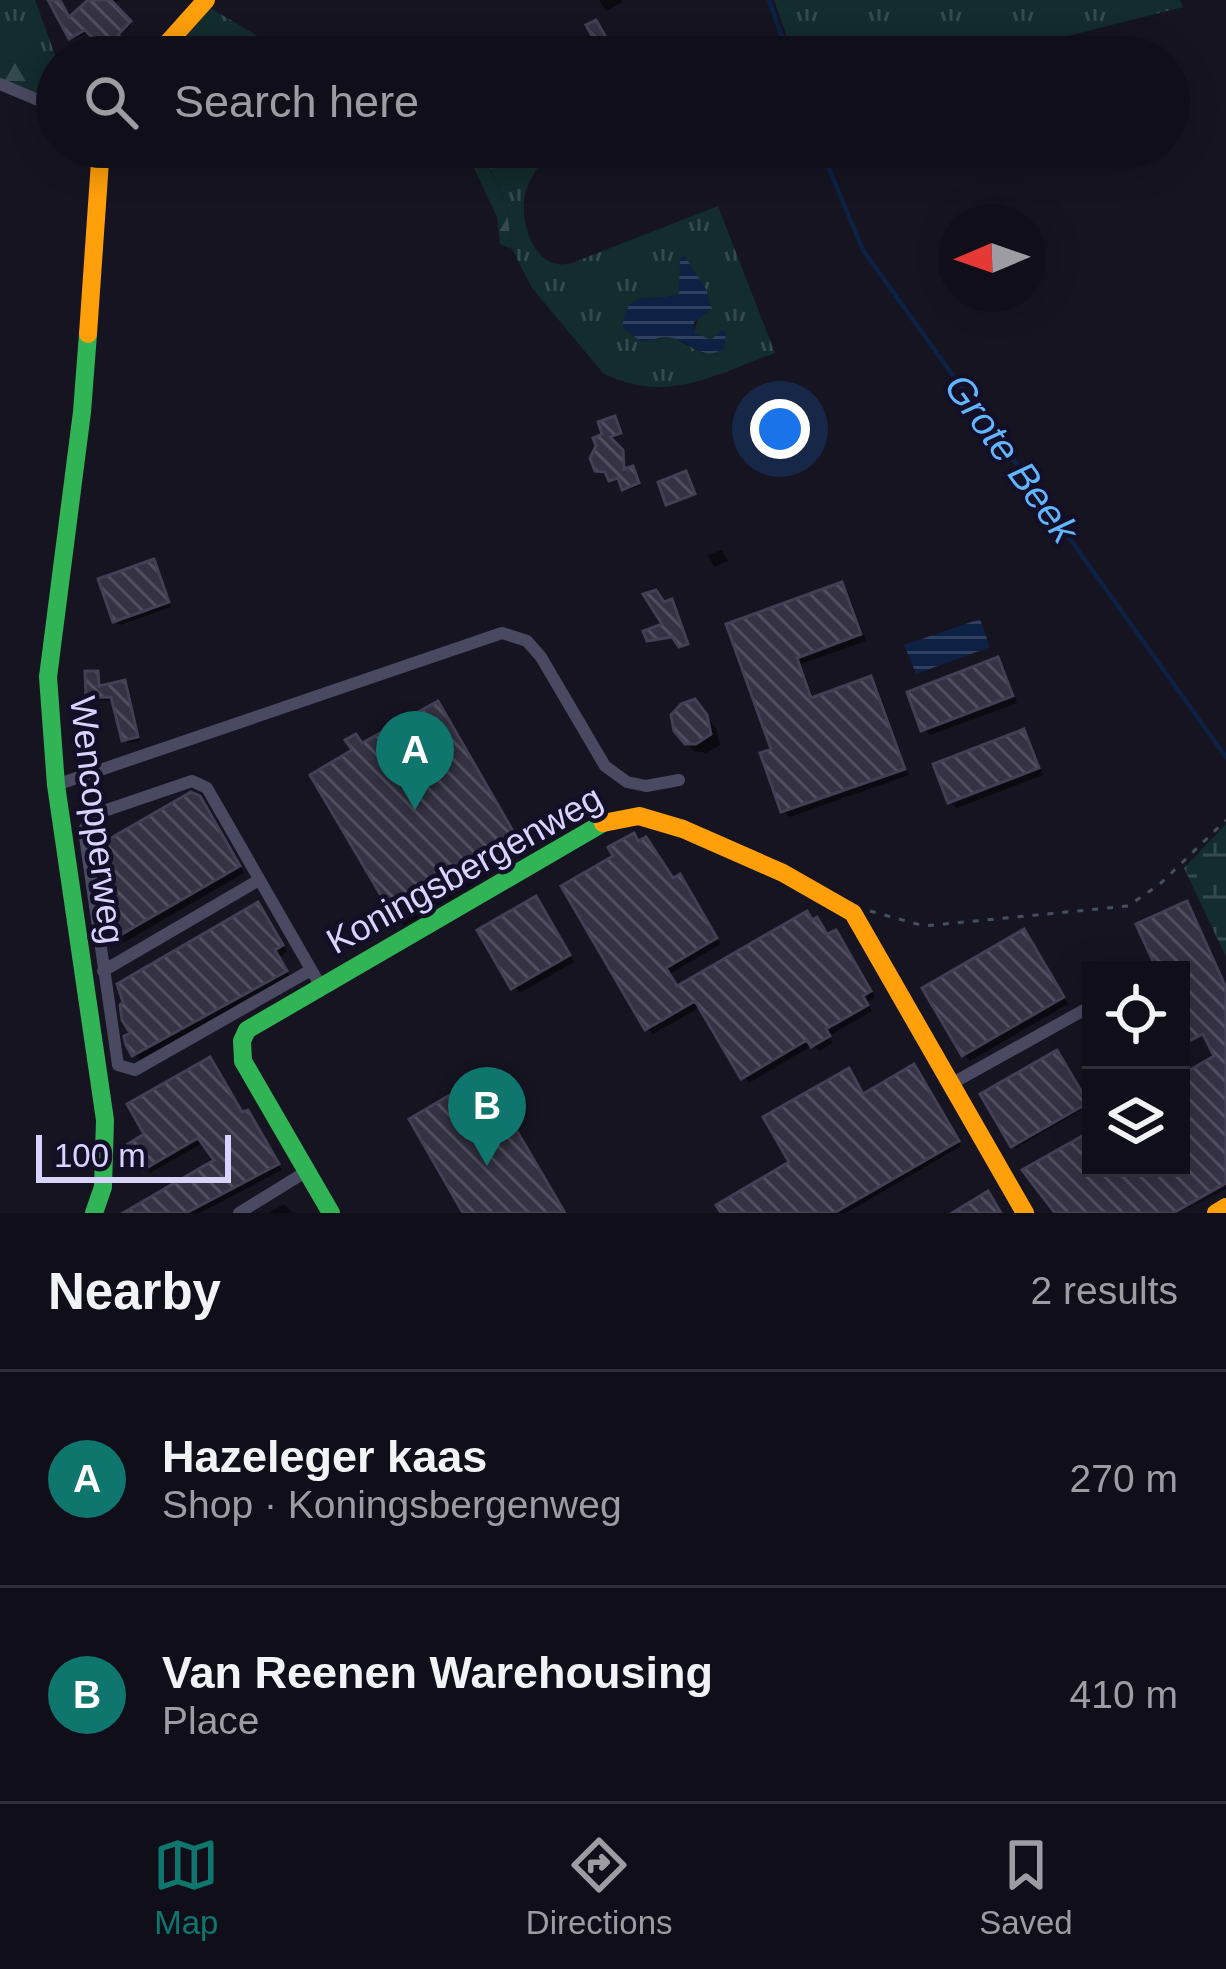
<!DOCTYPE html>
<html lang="en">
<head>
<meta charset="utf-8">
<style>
  body { margin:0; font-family:Helvetica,sans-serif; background:#1e1d26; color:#f1f3f6 }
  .controls { position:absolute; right:36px; bottom:36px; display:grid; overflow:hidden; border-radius:0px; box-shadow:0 6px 30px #0003 }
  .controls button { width:108px; height:108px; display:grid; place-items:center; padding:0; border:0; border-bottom:3px solid #302f38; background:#100f19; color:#f1f3f6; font:60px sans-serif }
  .compass { position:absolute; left:938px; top:204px; width:108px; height:108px; border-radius:50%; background:#100f19; box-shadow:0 6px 30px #0003; rotate:268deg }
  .scale { position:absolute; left:36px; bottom:30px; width:195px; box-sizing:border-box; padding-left:12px; border:6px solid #d9d4ff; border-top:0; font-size:33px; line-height:42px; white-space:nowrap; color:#d9d4ff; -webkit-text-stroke:9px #130f26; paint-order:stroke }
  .you { position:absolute; left:780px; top:429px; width:42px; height:42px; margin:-30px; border:9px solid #fff; border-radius:50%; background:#1a73e8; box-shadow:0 0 0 18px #1a73e833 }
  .badge { display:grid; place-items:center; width:78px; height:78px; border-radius:50%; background:#0f766e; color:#fff; font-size:39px; font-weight:700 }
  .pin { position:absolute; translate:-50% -99px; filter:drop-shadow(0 3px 6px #0008) }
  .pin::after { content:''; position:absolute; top:63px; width:42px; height:36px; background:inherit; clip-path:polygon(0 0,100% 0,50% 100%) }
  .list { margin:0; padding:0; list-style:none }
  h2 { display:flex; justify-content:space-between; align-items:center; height:156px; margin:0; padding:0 48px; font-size:51px }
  h2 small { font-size:39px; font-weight:400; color:#9c9ca2 }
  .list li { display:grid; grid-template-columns:78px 1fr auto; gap:36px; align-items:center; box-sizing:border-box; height:216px; padding:0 48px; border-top:3px solid #302f38 }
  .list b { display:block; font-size:45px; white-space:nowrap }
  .list p { margin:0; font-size:39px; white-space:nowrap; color:#9c9ca2 }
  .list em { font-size:39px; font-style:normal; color:#9c9ca2 }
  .icon { flex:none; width:66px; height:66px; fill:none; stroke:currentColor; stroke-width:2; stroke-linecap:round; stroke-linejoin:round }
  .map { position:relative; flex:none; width:1226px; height:1213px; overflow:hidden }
  .search { position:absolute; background:#100f19; box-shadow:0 6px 30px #0003; left:36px; right:36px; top:36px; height:132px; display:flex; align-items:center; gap:30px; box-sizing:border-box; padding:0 42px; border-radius:66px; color:#9c9ca2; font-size:45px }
  .sheet { height:588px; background:#100f19 }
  nav { display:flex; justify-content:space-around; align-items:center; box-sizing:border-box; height:168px; border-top:3px solid #302f38; background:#100f19; font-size:33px; color:#9c9ca2 }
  nav a { display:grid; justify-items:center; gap:6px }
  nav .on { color:#0f766e }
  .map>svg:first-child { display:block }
</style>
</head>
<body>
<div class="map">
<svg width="1226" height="1213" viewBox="0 0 1226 1213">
  <defs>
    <pattern id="grass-tufts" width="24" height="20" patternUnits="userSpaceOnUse" patternTransform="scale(3)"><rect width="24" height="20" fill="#132c2d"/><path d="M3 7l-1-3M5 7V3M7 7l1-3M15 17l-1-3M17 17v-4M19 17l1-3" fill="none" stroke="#354a4c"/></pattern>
    <pattern id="forest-firs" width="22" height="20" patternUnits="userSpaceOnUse" patternTransform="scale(3)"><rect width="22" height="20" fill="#132c2d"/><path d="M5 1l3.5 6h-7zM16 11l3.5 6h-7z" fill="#354a4c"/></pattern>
    <pattern id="wetland-marsh" width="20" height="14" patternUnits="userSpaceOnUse" patternTransform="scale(3)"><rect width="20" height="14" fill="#132c2d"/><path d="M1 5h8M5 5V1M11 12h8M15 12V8" fill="none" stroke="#354a4c"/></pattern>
    <pattern id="water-rules" width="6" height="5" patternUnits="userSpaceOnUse" patternTransform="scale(3)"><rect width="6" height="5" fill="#0d2144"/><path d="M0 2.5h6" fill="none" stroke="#304060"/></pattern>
    <pattern id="building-back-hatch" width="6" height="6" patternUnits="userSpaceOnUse" patternTransform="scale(3)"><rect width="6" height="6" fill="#343243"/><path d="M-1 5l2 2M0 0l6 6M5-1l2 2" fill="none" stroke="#514f5f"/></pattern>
  </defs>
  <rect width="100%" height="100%" fill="#161421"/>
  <path fill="url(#grass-tufts)" fill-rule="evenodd" d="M0,0H35L57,60V79L0,57Z
    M774,0H1180L1183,7L984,57H794Z
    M207,6L283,51L332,55L162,57Z
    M504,147H548C542,164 526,181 524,199C521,229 537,273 572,263L718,206L775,353C714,375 666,405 603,373L532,288L512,249L506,204L484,154ZM685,257L699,317L694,332L698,337L711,340L704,354L672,337L641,341L623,327C628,283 654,306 680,293V259Z"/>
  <path fill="url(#forest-firs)" d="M0,57L57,79V103L0,79Z
    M464,147H480L506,204L512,249L500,244L497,217Z"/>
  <path fill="url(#wetland-marsh)" d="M1226,824V957L1184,868Z"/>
  <path fill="url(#water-rules)" d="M685,257L706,289L712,309L694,322V332L711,340L722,330L726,333L724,349C701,361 694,344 673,338C663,335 651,341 640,341L623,327C625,285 656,305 679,293L680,258Z
    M980,619L990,647L916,674L904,645Z"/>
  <path fill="#0007" d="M56,0L70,20L92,0H119L112,6L131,25L118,39L122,43L112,53L90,31L74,39Z
    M599,0H622L623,2L606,11Z
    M617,422L622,435L609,440L624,456L625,472H634L640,486L627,490L621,479L614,482L609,473L601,472L594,458Z
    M722,550L728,561L714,567L708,555Z
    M153,563L171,607L120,625L116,620Z
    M842,585L848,592L866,641L801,664L814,700L870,680L877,686L909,775L790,817L784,811L774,751L730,625Z
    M997,661L1004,667L1017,703L930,735L924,729Z
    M97,674L101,688L124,683L128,687L140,741L128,743L124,740L115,700L93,701L89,697Z
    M437,704L525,853L404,926L398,919L364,746Z
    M704,714L716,728L720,745L707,753L694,751L683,740Z
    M1024,733L1030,739L1043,775L957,808L950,801Z
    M205,806L244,873L123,943L111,920Z
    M674,881L685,884L721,944L670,974L678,989L817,920L829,937L841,939L875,997L867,1002L872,1011L829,1036L833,1043L819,1051L813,1045L749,1083L702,1006L653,1034L647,1028Z
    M536,900L574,962L520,993L514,987Z
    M258,905L287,952L279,957L291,978L140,1060L134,1054Z
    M1024,933L1068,1004L970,1061L964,1054Z
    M1059,1056L1088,1106L1016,1148L1013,1145Z
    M918,1072L961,1146L846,1213H724L720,1206L793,1163L864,1096Z
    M243,1115L253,1119L282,1170L200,1213H129L219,1161L203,1143L150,1173L132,1145Z
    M1226,1186V1189L1178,1213Z
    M284,1204L292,1213H269Z"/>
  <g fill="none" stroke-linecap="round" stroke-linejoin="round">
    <path stroke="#0d2144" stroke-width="4.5" d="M769,0L789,57
      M820,147L863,250L1226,757"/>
  </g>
  <path fill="url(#building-back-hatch)" stroke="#433f54" stroke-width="3" d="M48,0H60L69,17L88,0H111L131,21L118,35L123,39L108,53L85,30L69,39Z
    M596,20L613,50L600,57H582L575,44L592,36L586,25Z
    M615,416L621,433L610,437L623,450L624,469L633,466L639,483L622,490L618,478L609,481L605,472L595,471L590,458L596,446L593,438L602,434L598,422Z
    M686,471L695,494L666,505L658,482Z
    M154,559L169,602L113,622L98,579Z
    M842,582L861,634L797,658L811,698L871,676L905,769L781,812L760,753L771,749L726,624Z
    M656,590L664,602L672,599L688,644L679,647L672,637L647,641L643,631L662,624L643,594Z
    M998,657L1013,696L921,731L907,692Z
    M85,671H98L99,686L125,680L138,737L122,741L111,697L86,698Z
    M695,699L707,715L711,734L696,744H685L674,731L671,715L681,704Z
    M438,701L521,845L396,921L310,775L352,750L345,740L356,734L362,743Z
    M1024,729L1039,768L948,803L933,764Z
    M191,792L200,796L240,866L115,938L107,919L113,916L104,898L111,894L102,877L110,872L97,846Z
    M634,833L638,841L646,837L673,878L680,874L717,938L666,968L677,986L807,911L812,920L817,917L827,934L836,930L871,991L863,996L868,1005L826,1029L830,1036L811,1047L807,1040L741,1079L695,1001L645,1030L561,886L613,856L608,847Z
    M536,896L570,955L511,989L477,930Z
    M1187,901L1226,988V1183L1173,1213H1055L1022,1170L1091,1131V1168H1181V1107L1189,1102L1181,1089V1075L1214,1056L1203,1034L1189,1041L1181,1022V970H1157L1136,924Z
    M258,902L283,945L275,950L287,971L132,1056L126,1045L124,1036L130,1033L122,1020L120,1005L123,1002L117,984Z
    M1024,929L1064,997L962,1056L922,988Z
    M1057,1050L1088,1103L1011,1147L980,1094Z
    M210,1057L242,1112L248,1110L279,1164L186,1213H123L214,1160L198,1138L143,1170L128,1144L144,1134L127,1104Z
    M914,1064L959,1141L834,1213H721L716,1205L789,1162L763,1117L849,1068L863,1094Z
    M484,1075L565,1213H463L409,1119Z
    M988,1191L1001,1213H952Z"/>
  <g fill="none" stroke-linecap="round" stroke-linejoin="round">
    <path stroke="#44505f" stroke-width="3" stroke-dasharray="6 9" stroke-linecap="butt" d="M870,911L924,926L1128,906L1160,884L1226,820"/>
    <path stroke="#4a4962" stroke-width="12" d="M0,84L57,108
      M56,785L502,633L527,641L541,657L605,766L627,782L646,786L679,780
      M311,970L135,1070L118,1065L84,830L91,817L98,813L192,781L207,788L320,985
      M103,971L259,880
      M951,1084L1084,1010
      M239,1213L307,1171"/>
    <path stroke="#30b455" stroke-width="18" d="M88,334L82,412L48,677L56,785L105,1120L103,1187L94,1213
      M331,1213L243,1061L242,1041L247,1030L603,823"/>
    <path stroke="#ff9f0a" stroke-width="18" d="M155,57L206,0
      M88,334L101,147
      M603,823L639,816L683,829L783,873L853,913L1025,1213
      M1216,1213L1226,1207"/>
  </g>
  <g text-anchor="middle" stroke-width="9" stroke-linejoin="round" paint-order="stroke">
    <g font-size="36" fill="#d9d4ff" stroke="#130f26">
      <text transform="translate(98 820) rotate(83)" y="13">Wencopperweg</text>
      <text transform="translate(464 869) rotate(-29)" y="13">Koningsbergenweg</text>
    </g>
    <g font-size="39" font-style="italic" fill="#62b6ff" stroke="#130f26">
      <text transform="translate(1012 458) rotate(54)" y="14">Grote Beek</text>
    </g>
  </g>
</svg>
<div class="controls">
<button><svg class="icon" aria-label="locate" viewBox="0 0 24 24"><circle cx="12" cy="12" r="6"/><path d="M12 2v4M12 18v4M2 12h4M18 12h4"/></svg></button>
<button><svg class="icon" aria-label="layers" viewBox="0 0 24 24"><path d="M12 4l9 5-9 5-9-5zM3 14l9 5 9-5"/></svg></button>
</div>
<svg class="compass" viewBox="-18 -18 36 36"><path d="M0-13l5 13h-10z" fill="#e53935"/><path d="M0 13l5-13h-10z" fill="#9c9ca2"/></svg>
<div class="scale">100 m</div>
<div class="you"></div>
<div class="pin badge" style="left:415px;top:810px">A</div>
<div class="pin badge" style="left:487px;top:1166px">B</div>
<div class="search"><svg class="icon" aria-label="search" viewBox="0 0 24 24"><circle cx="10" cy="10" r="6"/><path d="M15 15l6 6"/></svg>Search here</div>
</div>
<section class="sheet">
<h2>Nearby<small>2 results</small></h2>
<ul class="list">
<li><span class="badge">A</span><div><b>Hazeleger kaas</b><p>Shop · Koningsbergenweg</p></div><em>270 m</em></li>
<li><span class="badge">B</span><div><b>Van Reenen Warehousing</b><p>Place</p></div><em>410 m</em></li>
</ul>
</section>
<nav>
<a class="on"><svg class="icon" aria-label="map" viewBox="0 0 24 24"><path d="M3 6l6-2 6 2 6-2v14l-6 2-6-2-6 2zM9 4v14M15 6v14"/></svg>Map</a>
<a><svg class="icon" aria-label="directions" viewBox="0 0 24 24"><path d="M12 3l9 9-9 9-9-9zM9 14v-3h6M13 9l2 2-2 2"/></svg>Directions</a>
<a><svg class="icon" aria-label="saved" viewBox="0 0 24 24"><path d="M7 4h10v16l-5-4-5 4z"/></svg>Saved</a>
</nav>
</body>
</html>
